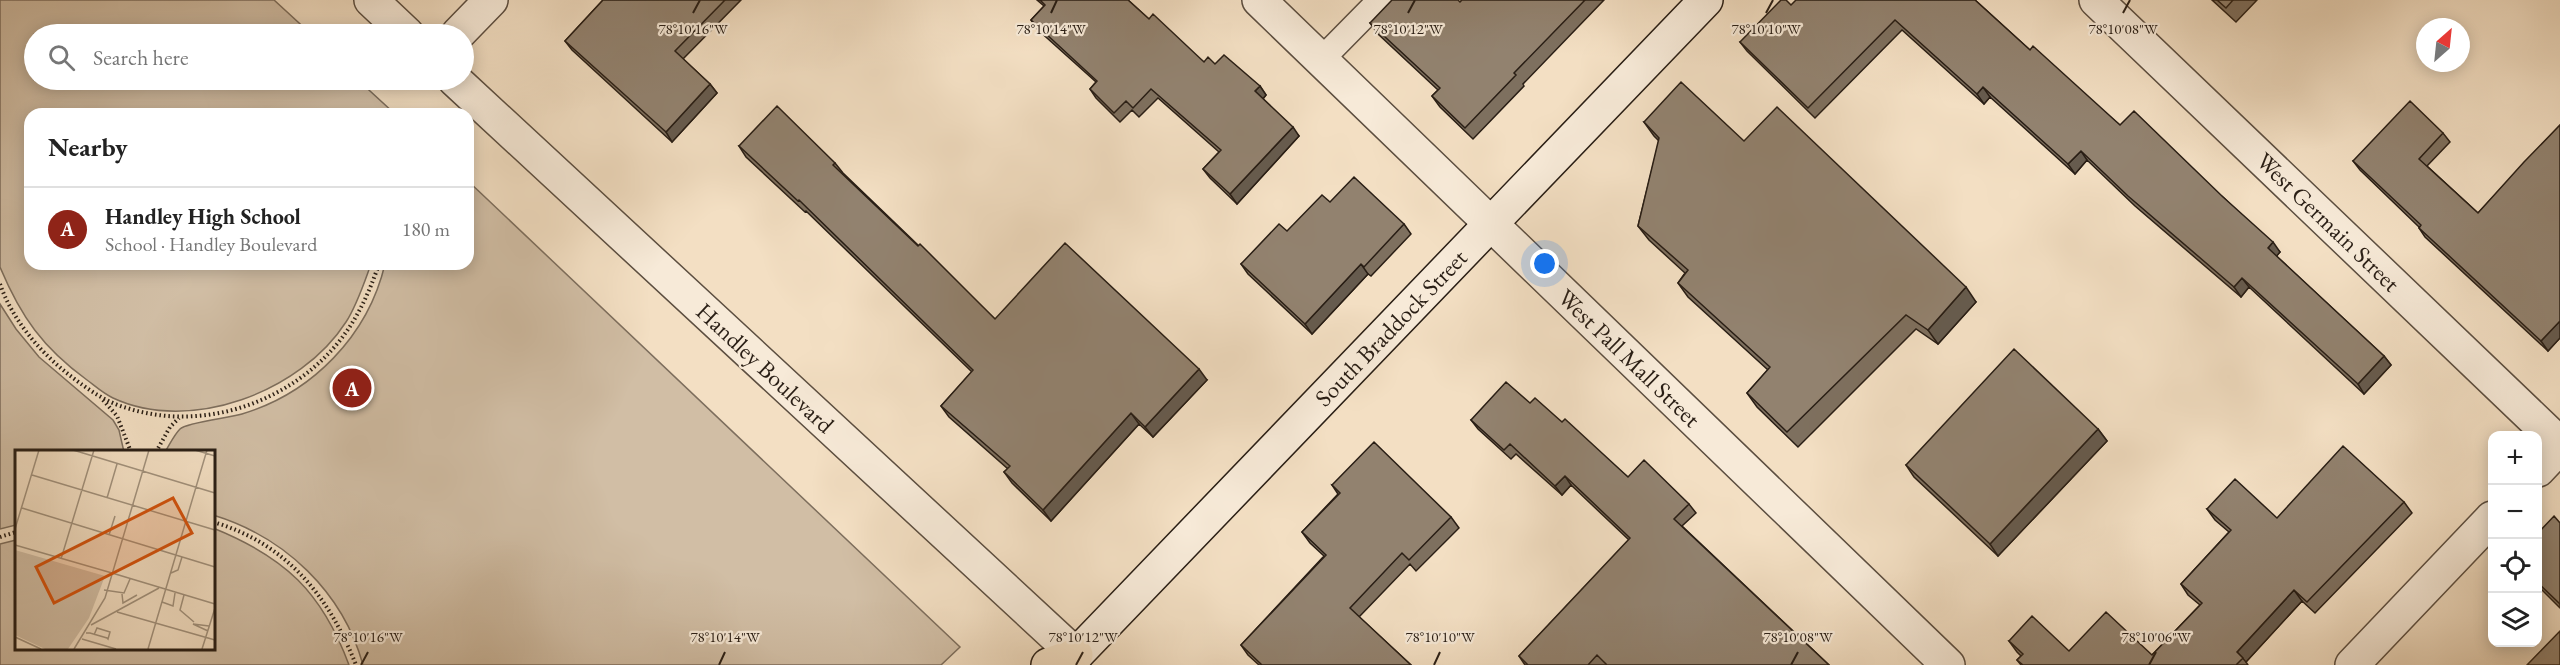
<!DOCTYPE html>
<html lang="en">
<head>
<meta charset="utf-8">
<style>
  body { margin:0; font-family:"EB Garamond",serif; background:#f6f6f6; color:#222 }
  .controls { position:absolute; right:18px; bottom:18px; display:grid; overflow:hidden; border-radius:12px; box-shadow:0 3px 15px #0003 }
  .controls button { width:54px; height:54px; display:grid; place-items:center; padding:0; border:0; border-bottom:2px solid #e0e0e0; background:#fff; color:#222; font:30px sans-serif }
  .compass { position:absolute; left:2416px; top:18px; width:54px; height:54px; border-radius:50%; background:#fff; box-shadow:0 3px 15px #0003; rotate:27deg }
  .you { position:absolute; left:1545px; top:264px; width:21px; height:21px; margin:-15px; border:4px solid #fff; border-radius:50%; background:#1a73e8; box-shadow:0 0 0 9px #1a73e833 }
  .badge { display:grid; place-items:center; width:39px; height:39px; border-radius:50%; background:#8f2418; color:#fff; font-size:20px; font-weight:700 }
  .pin { position:absolute; translate:-50% -50%; border:3px solid #fff; box-shadow:0 2px 6px #0006 }
  .list { margin:0; padding:0; list-style:none }
  h2 { display:flex; justify-content:space-between; align-items:center; height:78px; margin:0; padding:0 24px; font-size:26px }
  h2 small { font-size:20px; font-weight:400; color:#767676 }
  .list li { display:grid; grid-template-columns:39px 1fr auto; gap:18px; align-items:center; box-sizing:border-box; height:84px; padding:0 24px; border-top:2px solid #e0e0e0 }
  .list b { display:block; font-size:22px; white-space:nowrap }
  .list p { margin:0; font-size:20px; white-space:nowrap; color:#767676 }
  .list em { font-size:20px; font-style:normal; color:#767676 }
  .icon { flex:none; width:33px; height:33px; fill:none; stroke:currentColor; stroke-width:2; stroke-linecap:round; stroke-linejoin:round }
  .map { position:relative; flex:none; width:2560px; height:665px; overflow:hidden }
  .search { position:absolute; background:#fff; box-shadow:0 3px 15px #0003; left:24px; top:24px; width:450px; height:66px; display:flex; align-items:center; gap:15px; box-sizing:border-box; padding:0 21px; border-radius:33px; color:#767676; font-size:22px }
  .panel { position:absolute; background:#fff; box-shadow:0 3px 15px #0003; left:24px; top:108px; width:450px; height:162px; border-radius:18px }
  .map>svg:first-child { display:block }
</style>
</head>
<body>
<div class="map">
<svg width="2560" height="665" viewBox="0 0 2560 665">
  <rect width="100%" height="100%" fill="#f3dfc3"/>
  <filter id="stains"><feTurbulence type="fractalNoise" baseFrequency=".00333" numOctaves="4"/><feColorMatrix values="0 0 0 0 .2 0 0 0 0 .09 0 0 0 0 .02 0 0 0 .5 -.17"/></filter>
  <radialGradient id="worn" r=".72"><stop offset=".6" stop-color="#630" stop-opacity="0"/><stop offset="1" stop-color="#630" stop-opacity=".3"/></radialGradient>
  <path fill="#d1bea5" stroke="#7d6e5d" stroke-width="1.5" d="M0,0H274L311,34H34V80H358L395,114H30V264H371C364,283 357,305 346,322C301,392 190,434 113,398C104,394 95,386 87,380C43,348 21,317 0,267Z
    M468,181L960,647L941,665H363C343,592 285,537 213,515V452H165C170,444 174,435 180,429C187,422 229,418 242,414C312,393 368,336 385,264H468Z
    M0,304L16,329L39,357L113,420L119,430L124,452H16V525L0,529Z
    M213,528C285,557 322,592 349,665H0V544L16,540V648H213Z"/>
  <g fill="none" stroke-linecap="round" stroke-linejoin="round">
    <defs>
      <path id="service" d="M1321,60L1380,0"/>
      <path id="minor" d="M1259,0L1948,665
        M2096,0L2560,444
        M2538,470L2560,447
        M2352,665L2492,518"/>
      <path id="tertiary" d="M371,0L407,34
        M458,34L491,0
        M455,80L1076,655"/>
      <path id="secondary" d="M1076,655L1706,0"/>
      <path id="primary" d="M1048,665L1076,655"/>
    </defs>
    <use href="#service" stroke="#5c4e40" stroke-width="27"/>
    <use href="#minor" stroke="#5c4e40" stroke-width="36"/>
    <use href="#tertiary" stroke="#5c4e40" stroke-width="36"/>
    <use href="#secondary" stroke="#291e15" stroke-width="36"/>
    <use href="#primary" stroke="#291e15" stroke-width="36"/>
    <path stroke="#291e15" stroke-width="4" stroke-dasharray="1.5 3" stroke-linecap="butt" d="M0,284C12,319 39,351 68,374C86,388 105,402 127,408C201,432 287,404 337,344C357,320 369,293 379,264
      M103,400L117,416L131,452
      M156,452L170,427L179,418
      M213,522C286,543 329,596 356,665
      M0,537L16,532"/>
    <use href="#service" stroke="#f7ead8" stroke-width="24"/>
    <use href="#minor" stroke="#f7ead8" stroke-width="33"/>
    <use href="#tertiary" stroke="#f7ead8" stroke-width="33"/>
    <use href="#secondary" stroke="#f7ead8" stroke-width="33"/>
    <use href="#primary" stroke="#f3dfc3" stroke-width="33"/>
  </g>
  <path fill="#7e705f" stroke="#291e15" stroke-width="1.5" d="M603,0H741L683,59L710,84L717,93L672,142L572,50L565,41Z
    M1037,0H1128L1149,19L1204,62L1215,64L1260,86L1266,95L1263,99L1299,136L1237,204L1210,178L1203,169L1219,152L1158,98L1139,117L1132,110L1120,122L1096,98L1090,89L1096,82L1037,29L1031,20L1044,6Z
    M1462,0H1604L1523,84L1524,86L1473,139L1440,107L1432,96L1438,90L1378,34L1370,23L1460,2Z
    M1975,0L2030,50L2120,125L2223,197L2280,252L2276,256L2384,356L2391,365L2364,394L2249,287L2241,297L2135,206L2087,160L2075,174L1990,97L1984,104L1902,30L1815,118L1747,51L1740,42Z
    M2212,0H2257L2236,22Z
    M1644,122L1744,141L1976,302L1938,344L1916,329L1798,447L1757,407L1747,393L1768,370L1688,297L1678,283L1685,273L1649,240L1638,226L1659,141L1654,136Z
    M2560,125V338L2548,351L2425,237L2419,228V227L2360,170L2353,161L2443,133L2450,142L2427,166L2478,213Z
    M739,146L835,163L843,173L995,319L1207,380L1153,437L1139,424L1051,521L1012,483L1004,472L1008,469L949,417L941,406L972,372L806,211L805,212L746,157Z
    M1330,202L1404,224L1411,234L1371,276L1368,274L1312,334L1248,274L1241,264Z
    M1530,403L1562,422L1628,477L1689,504L1696,513L1682,526L1829,665H1525L1519,656L1629,540L1571,485L1562,495L1516,454L1511,459L1478,429L1471,420Z
    M2098,429L2107,441L1998,556L1914,477L1906,465Z
    M1332,485L1451,517L1459,528L1416,571L1410,564L1359,617L1411,665H1259L1248,655L1241,645L1324,556L1310,543L1302,532L1338,494Z
    M2404,502L2412,513L2315,613L2302,601L2246,662L2248,665H2021L2017,660L2021,656L2017,652L2009,641L2069,651L2152,655L2200,605L2188,595L2181,584L2229,532L2215,520L2207,509L2277,518Z
    M2560,523V608L2538,586V533Z"/>
  <path fill="#665b4e" stroke="#291e15" stroke-width="1.5" d="M710,84L717,93L672,142L666,132Z
    M1260,86L1266,95L1261,101L1255,91Z
    M1983,87L1990,97L1984,104L1977,94Z
    M1293,127L1299,136L1237,204L1230,194Z
    M2081,151L2087,160L2075,174L2068,164Z
    M2273,242L2280,252L2275,258L2268,248Z
    M1361,264L1368,274L1312,334L1305,324Z
    M2242,278L2249,287L2241,297L2234,287Z
    M1966,287L1976,302L1938,344L1928,330Z
    M2560,321V338L2548,351L2541,341Z
    M2384,356L2391,365L2364,394L2358,384Z
    M1199,369L1207,380L1153,437L1145,427Z
    M1131,413L1139,424L1051,521L1043,510Z
    M2098,429L2107,441L1998,556L1990,544Z
    M1565,476L1571,485L1562,495L1555,486Z
    M2294,590L2302,601L2246,662L2237,652Z"/>
  <path fill="#92826f" stroke="#291e15" stroke-width="1.5" d="M603,0H725L675,51L710,84L666,132L565,41Z
    M1040,0H1128L1149,19L1153,14L1204,62L1208,57L1215,64L1224,55L1260,86L1255,91L1293,127L1230,194L1203,169L1221,150L1151,89L1133,108L1126,101L1114,113L1090,89L1097,81L1031,20L1045,5Z
    M1392,0H1458L1460,2L1462,0H1585L1514,73L1516,75L1465,128L1432,96L1440,88L1370,23Z
    M1781,0H1786L1791,5L1796,0H1975L2030,50L2033,46L2120,125L2134,111L2223,197L2273,242L2268,248L2384,356L2358,384L2242,278L2234,287L2128,196L2081,151L2068,164L1983,87L1977,94L1895,20L1808,108L1740,42Z
    M2217,0H2233L2226,8Z
    M1681,82L1744,141L1777,107L1966,287L1928,330L1906,315L1787,432L1747,393L1770,367L1678,283L1688,270L1638,226L1659,138L1644,122Z
    M2410,101L2443,133L2419,159L2478,213L2524,162L2560,125V321L2541,341L2419,228L2421,225L2353,161Z
    M777,106L835,163L833,165L918,246L920,244L995,319L1065,243L1199,369L1145,427L1131,413L1043,510L1004,472L1010,466L941,406L973,370L799,200L798,201L739,146Z
    M1354,177L1404,224L1364,267L1361,264L1305,324L1241,264L1279,224L1287,231L1322,195L1330,202Z
    M2014,349L2098,429L1990,544L1906,465Z
    M1506,382L1530,403L1535,398L1562,422L1565,419L1628,477L1644,460L1689,504L1674,519L1829,665H1607L1597,655L1588,665H1528L1519,656L1630,538L1565,476L1555,486L1510,444L1504,450L1471,420Z
    M1374,442L1451,517L1409,560L1402,553L1350,608L1411,665H1262L1241,645L1326,555L1302,532L1340,493L1332,485Z
    M2343,446L2404,502L2307,602L2294,590L2237,652L2243,658L2236,665H2023L2017,660L2023,654L2009,641L2032,616L2069,651L2106,612L2152,655L2202,603L2181,584L2231,530L2207,509L2235,479L2277,518Z
    M2554,516L2560,523V604L2538,583V533Z
    M2560,631V665H2527Z"/>
  <path fill="none" stroke="#291e15" stroke-width="2" d="M693,13L700,0M1051,13L1057,0M1408,13L1415,0M1766,13L1773,0M2123,13L2130,0M361,665L368,652M719,665L725,652M1076,665L1083,652M1434,665L1440,652M1791,665L1798,652M2149,665L2156,652"/>
  <g text-anchor="middle" stroke-width="4.5" stroke-linejoin="round" paint-order="stroke">
    <g font-size="24" fill="#291e15" stroke="#f7ead8">
      <text transform="translate(2328 222) rotate(44)" y="8">West Germain Street</text>
      <text transform="translate(1391 328) rotate(-46)" y="8">South Braddock Street</text>
      <text transform="translate(1629 358) rotate(44)" y="8">West Pall Mall Street</text>
      <text transform="translate(765 368) rotate(43)" y="8">Handley Boulevard</text>
    </g>
  </g>
  <g transform="translate(15 450)">
    <rect width="200" height="200" fill="#f3dfc3"/>
    <path d="M0,100L90,126L74,168L53,199H30L0,185Z" fill="#d1bea5"/>
    <path fill="none" stroke="#a2927d" stroke-width="1.5" d="M58,0L200,43M180,0L200,6M17,25L200,80M92,48L102,14M7,58L200,117M0,79L24,0M94,85L100,66M0,95L97,123M46,109L79,0M97,123L200,154M156,123L163,120L167,107M89,140L109,143L115,129M107,144L108,153L122,145M169,145L165,160L179,172M147,152L158,156L160,143M102,162L200,190M76,175L144,138M193,181L178,174L194,176M71,183H75L92,188L93,189L95,182L82,178L79,185M0,187L26,199M67,189L101,199M59,199L90,148L134,0M133,199L192,0M187,199L200,158"/>
    <path fill="#d5530d" fill-opacity="0.15" stroke="#d5530d" stroke-width="3" d="M158,48L177,83L39,153L21,117Z"/>
    <rect width="200" height="200" fill="none" stroke="#291e15" stroke-width="3"/>
  </g>
  <g font-size="15" text-anchor="middle" fill="#291e15" stroke="#f7ead8" stroke-width="4.5" stroke-linejoin="round" paint-order="stroke">
    <text x="693" y="34">78°10'16"W</text>
    <text x="1051" y="34">78°10'14"W</text>
    <text x="1408" y="34">78°10'12"W</text>
    <text x="1766" y="34">78°10'10"W</text>
    <text x="2123" y="34">78°10'08"W</text>
    <text x="368" y="642">78°10'16"W</text>
    <text x="725" y="642">78°10'14"W</text>
    <text x="1083" y="642">78°10'12"W</text>
    <text x="1440" y="642">78°10'10"W</text>
    <text x="1798" y="642">78°10'08"W</text>
    <text x="2156" y="642">78°10'06"W</text>
  </g>
  <rect width="100%" height="100%" filter="url(#stains)"/>
  <rect width="100%" height="100%" fill="url(#worn)"/>
</svg>
<div class="controls">
<button>+</button>
<button>−</button>
<button><svg class="icon" aria-label="locate" viewBox="0 0 24 24"><circle cx="12" cy="12" r="6"/><path d="M12 2v4M12 18v4M2 12h4M18 12h4"/></svg></button>
<button><svg class="icon" aria-label="layers" viewBox="0 0 24 24"><path d="M12 4l9 5-9 5-9-5zM3 14l9 5 9-5"/></svg></button>
</div>
<svg class="compass" viewBox="-18 -18 36 36"><path d="M0-13l5 13h-10z" fill="#e53935"/><path d="M0 13l5-13h-10z" fill="#767676"/></svg>
<div class="you"></div>
<div class="pin badge" style="left:352px;top:388px">A</div>
<div class="search"><svg class="icon" aria-label="search" viewBox="0 0 24 24"><circle cx="10" cy="10" r="6"/><path d="M15 15l6 6"/></svg>Search here</div>
<section class="panel">
<h2>Nearby<small></small></h2>
<ul class="list">
<li><span class="badge">A</span><div><b>Handley High School</b><p>School · Handley Boulevard</p></div><em>180 m</em></li>
</ul>
</section>
</div>
</body>
</html>
